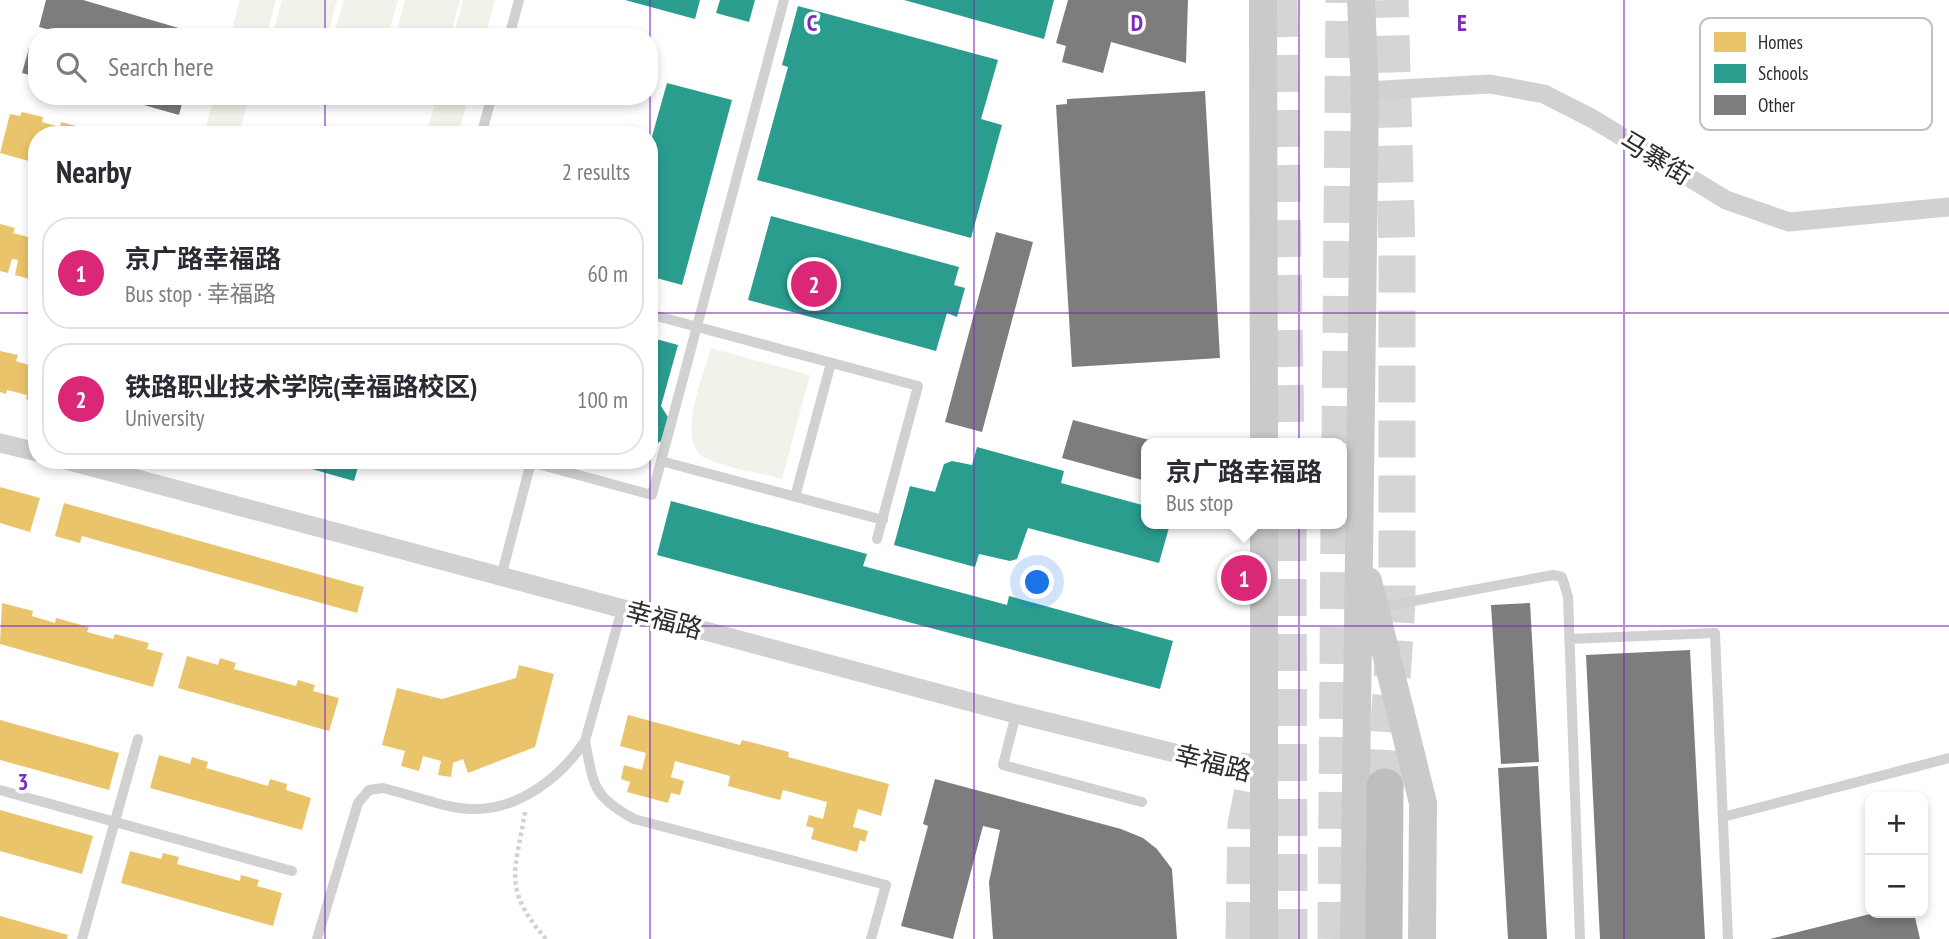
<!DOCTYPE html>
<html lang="en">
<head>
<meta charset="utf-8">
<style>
  body { margin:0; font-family:"PT Sans Narrow","Noto Sans SC",sans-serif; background:#f2f2f3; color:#2b2b33 }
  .controls { position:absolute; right:21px; bottom:21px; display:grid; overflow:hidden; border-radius:14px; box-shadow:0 4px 10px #0003 }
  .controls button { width:63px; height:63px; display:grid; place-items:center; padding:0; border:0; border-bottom:2px solid #e1e1e2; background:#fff; color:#2b2b33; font:35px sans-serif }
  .you { position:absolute; left:1038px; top:583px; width:24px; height:24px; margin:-18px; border:5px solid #fff; border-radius:50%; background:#1a73e8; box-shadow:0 0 0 10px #1a73e833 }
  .badge { display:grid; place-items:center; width:46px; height:46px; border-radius:50%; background:#db2777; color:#fff; font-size:23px; font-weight:700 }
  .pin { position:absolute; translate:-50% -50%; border:4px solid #fff; box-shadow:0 2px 7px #0006 }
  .popup { position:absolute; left:1141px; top:438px; width:206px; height:91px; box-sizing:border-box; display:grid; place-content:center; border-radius:14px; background:#fff; filter:drop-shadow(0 2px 5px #0005); font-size:23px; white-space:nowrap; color:#7c7c81 }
  .popup b { font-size:26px; color:#2b2b33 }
  .popup::after { content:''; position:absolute; left:50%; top:100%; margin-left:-14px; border:14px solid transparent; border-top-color:#fff }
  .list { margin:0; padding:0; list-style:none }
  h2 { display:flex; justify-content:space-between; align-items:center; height:91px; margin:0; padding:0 28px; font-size:30px }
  h2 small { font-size:23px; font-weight:400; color:#7c7c81 }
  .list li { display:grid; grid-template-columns:46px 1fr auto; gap:21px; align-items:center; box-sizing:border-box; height:112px; margin:0 14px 14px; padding:0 14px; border:2px solid #e1e1e2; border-radius:28px }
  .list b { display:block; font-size:26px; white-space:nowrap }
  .list p { margin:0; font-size:23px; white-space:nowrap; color:#7c7c81 }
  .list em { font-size:23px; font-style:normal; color:#7c7c81 }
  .icon { flex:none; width:38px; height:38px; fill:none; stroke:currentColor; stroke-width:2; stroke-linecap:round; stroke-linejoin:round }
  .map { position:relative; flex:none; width:1949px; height:939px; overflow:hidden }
  .search { position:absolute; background:#fff; box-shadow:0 4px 10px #0003; left:28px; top:28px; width:630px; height:77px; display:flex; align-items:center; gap:18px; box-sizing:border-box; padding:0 24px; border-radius:28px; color:#7c7c81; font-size:26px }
  .panel { position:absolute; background:#fff; box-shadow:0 4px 10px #0003; left:28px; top:126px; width:630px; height:343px; border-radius:28px }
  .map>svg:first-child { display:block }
</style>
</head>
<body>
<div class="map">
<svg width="1949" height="939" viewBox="0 0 1949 939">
  <rect width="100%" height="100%" fill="#fff"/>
  <path fill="#f1f3ea" d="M240,0H276L266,37H230Z
    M282,0H337L327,37H272Z
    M344,0H398L388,37H333Z
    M405,0H460L450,37H395Z
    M463,0H495L485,37H453Z
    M214,96H249L239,135H204Z
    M437,96H469L458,135H426Z
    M711,348L810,375L782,479C757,472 730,469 707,459C673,445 704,375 711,348Z"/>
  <path fill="#e9c46a" d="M22,112L43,117L42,122L60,127L61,122L84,128L83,135H37L36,163L0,153L10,114L20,116Z
    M0,224L15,228L13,233L32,238L33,233L37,234V281L15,275L18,260L12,259L8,273L0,271Z
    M0,351L18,355L16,361L32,366L34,360L37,361V402L26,399L27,395L7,390L6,394L0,392Z
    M0,487L40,498L30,532L0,523Z
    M64,503L364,587L357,613L82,536L80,543L55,536Z
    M2,603L33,611L32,616L55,623L56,618L89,627L87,632L113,639L115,634L149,643L147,649L163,653L153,687L0,644Z
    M187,656L218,665L220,658L236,663L234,669L296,686L298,680L315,685L313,691L339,698L329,731L178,688Z
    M519,665L554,674L535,747L468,773L463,759L453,763L451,777L438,775L441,761L423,756L419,771L401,766L405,751L382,745L397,688L442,699L516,678Z
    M628,715L740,745L742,740L789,752L788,757L889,784L881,816L858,809L853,827L868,831L865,842L860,840L857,852L811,839L814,828L806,826L809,815L823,819L827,802L783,790L780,800L728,786L730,776L675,761L671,777L684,781L680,795L671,793L668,803L627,792L630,782L621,779L624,765L642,770L646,753L620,746Z
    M0,720L119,753L109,790L0,760Z
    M159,755L190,764L192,757L208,762L206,768L268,786L270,779L287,784L286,790L311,798L302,830L150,788Z
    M0,810L93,836L82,874L0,851Z
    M130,851L161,859L163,853L179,857L177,864L240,881L241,875L259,880L257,886L282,893L273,926L121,883Z
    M0,916L68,935L67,939H0Z"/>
  <path fill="#2a9d8f" d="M625,0H700L695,19Z
    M720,0H755L749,22L716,13Z
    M904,0H1054L1044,39Z
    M798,6L998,60L981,119L1002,125L971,238L757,180L788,67L782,65Z
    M667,83L732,100L682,285L649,276V147Z
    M771,216L959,267L954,285L965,288L957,317L947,313L936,351L748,300Z
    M649,337L678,345L661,406L668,417L661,441L649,449Z
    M977,447L1064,471L1061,483L1146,506V524H1170L1159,563L1028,528L1017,559L1010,561L979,554L975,567L894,545L910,486L935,492L944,464L952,461L972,465Z
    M280,460H360L354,481Z
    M671,501L867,554L863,566L1007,605L1009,596L1173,641L1160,689L657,555Z"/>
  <path fill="#7d7d7d" d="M46,0H83L189,31L187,37H76L39,27Z
    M1068,0H1188L1186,63L1111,42L1103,73L1062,62L1066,46L1056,43Z
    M29,48L37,50V77L22,73Z
    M1205,91L1220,358L1072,367L1056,105L1067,104V99Z
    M112,96H184L179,115Z
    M996,232L1033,242L982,432L945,422Z
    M1073,420L1157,442L1146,443V481L1062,458Z
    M1530,603L1539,762L1501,764L1491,605Z
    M1690,650L1705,939H1600L1586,655Z
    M1538,766L1547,939H1508L1498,768Z
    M935,779L1121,829L1143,838L1157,849L1172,869L1177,939H993L989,882L1000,830L983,826L953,939L901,926L928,826L923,824Z
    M1874,913H1914L1920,939H1770Z"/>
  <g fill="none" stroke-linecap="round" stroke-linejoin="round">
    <path stroke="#d5d5d5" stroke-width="37" stroke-dasharray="37 18" stroke-linecap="butt" d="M1279,0L1286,443
      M1340,443L1344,0
      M1288,524L1289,939
      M1385,787L1397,602V251L1390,0
      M1244,939L1246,824L1260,756
      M1336,939L1339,524"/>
    <path stroke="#d1d1d1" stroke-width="4.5" stroke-dasharray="3.5 3.5" stroke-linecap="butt" d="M525,812C515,873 502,888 546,939"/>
    <path stroke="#d1d1d1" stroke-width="10" d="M509,37L519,0
      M481,135L492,96
      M649,314L918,386L877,539
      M523,460L652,495L784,0
      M661,461L883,520
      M795,497L831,363
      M501,577L531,462
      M1376,608L1553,575L1562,577L1568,597L1580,939
      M1569,639L1715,633L1728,939
      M1016,714L1003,765L1142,802
      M585,741C594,786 592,796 634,819L886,885L871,939
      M0,790L292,871
      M1723,817L1949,758
      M82,939L138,739
      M317,939L358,803L369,790L383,788C409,794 447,809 473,809C519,810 561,777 585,741L622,609"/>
    <path stroke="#d1d1d1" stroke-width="19" d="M1365,91L1490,84L1544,94L1593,119L1726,200L1789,222L1949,207
      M0,443L37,452
      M66,460L1016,714L1264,775"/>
    <path stroke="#cacaca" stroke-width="28" d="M1263,0L1264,443
      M1264,524V939
      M1368,581L1423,803L1422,939
      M1354,939L1365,91L1361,0"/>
    <path stroke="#bebebe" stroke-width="37" d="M1384,939L1385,787"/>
  </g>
  <path fill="none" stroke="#7b2cbf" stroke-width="2" stroke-opacity="0.55" d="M325,0V37M650,0V939M974,0V939M1299,0V939M1624,0V939M325,96V135M0,313H37M649,313H1949M325,460V939M0,626H1949"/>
  <g text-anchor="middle" stroke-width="7" stroke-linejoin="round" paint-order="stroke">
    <g font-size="26" fill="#2c2c2c" stroke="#fff">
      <text transform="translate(1656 158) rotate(31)" y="9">马寨街</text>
      <text transform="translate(664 620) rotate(15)" y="9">幸福路</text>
      <text transform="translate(1213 763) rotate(14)" y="9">幸福路</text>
    </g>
  </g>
  <rect x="1700" y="18" width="232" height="112" rx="10" fill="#fff" stroke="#c0c0c0" stroke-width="2"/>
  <rect x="1714" y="32" width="32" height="20" fill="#e9c46a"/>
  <rect x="1714" y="64" width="32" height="19" fill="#2a9d8f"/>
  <rect x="1714" y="95" width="32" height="20" fill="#7d7d7d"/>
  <g font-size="19" fill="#2c2c2c">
    <text x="1758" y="49">Homes</text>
    <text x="1758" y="80">Schools</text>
    <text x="1758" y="112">Other</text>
  </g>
  <g font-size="23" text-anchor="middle" font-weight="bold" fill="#7b2cbf" stroke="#fff" stroke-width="7" stroke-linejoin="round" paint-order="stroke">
    <text x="812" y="31">C</text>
    <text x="1137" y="31">D</text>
    <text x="1462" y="31">E</text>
    <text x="23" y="790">3</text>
  </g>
</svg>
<div class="controls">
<button>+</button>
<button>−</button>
</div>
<div class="you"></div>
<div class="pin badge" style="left:1244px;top:578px">1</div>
<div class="popup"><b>京广路幸福路</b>Bus stop</div>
<div class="pin badge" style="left:814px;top:284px">2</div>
<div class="search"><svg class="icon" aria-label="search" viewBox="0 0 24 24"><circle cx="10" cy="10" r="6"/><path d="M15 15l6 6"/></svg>Search here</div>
<section class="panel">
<h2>Nearby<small>2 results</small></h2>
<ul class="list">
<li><span class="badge">1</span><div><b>京广路幸福路</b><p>Bus stop · 幸福路</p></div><em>60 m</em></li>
<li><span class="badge">2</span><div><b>铁路职业技术学院(幸福路校区)</b><p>University</p></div><em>100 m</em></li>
</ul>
</section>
</div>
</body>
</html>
